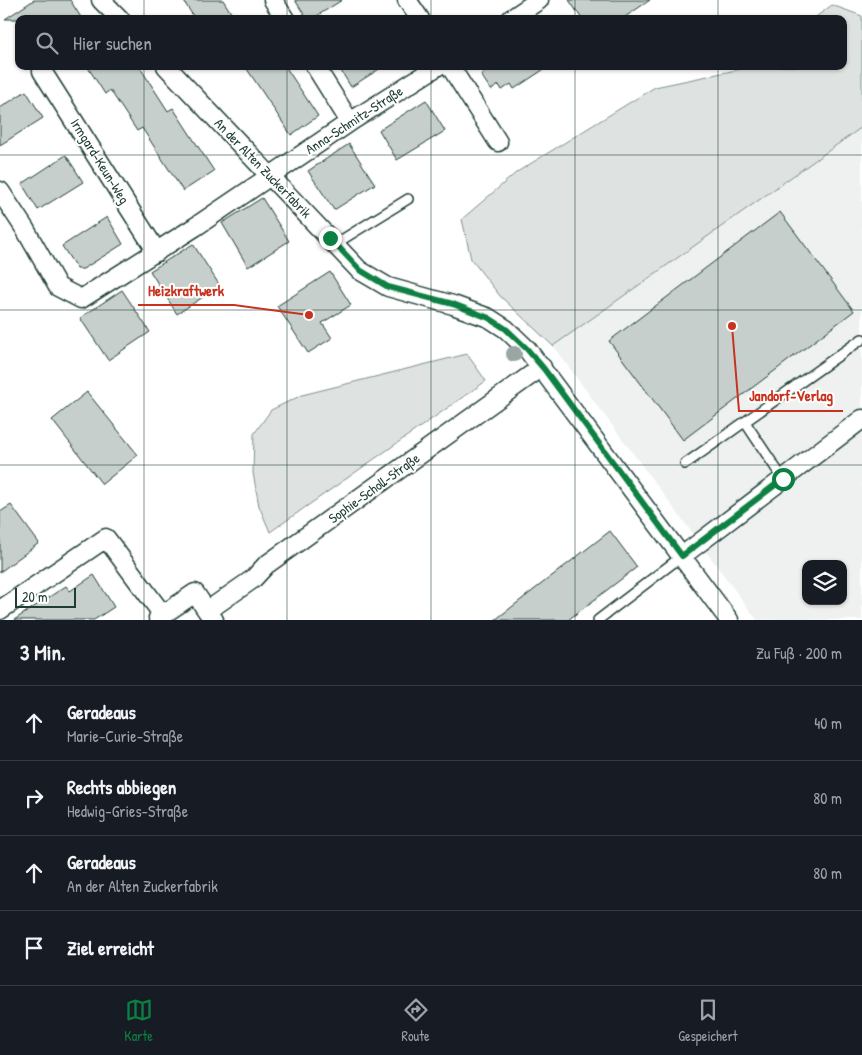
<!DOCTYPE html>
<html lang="de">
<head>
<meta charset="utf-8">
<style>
  body { margin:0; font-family:"Patrick Hand",sans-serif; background:#242831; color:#f1f3f6 }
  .controls { position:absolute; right:15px; bottom:15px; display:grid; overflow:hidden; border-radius:10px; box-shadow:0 1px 4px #0004 }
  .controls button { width:45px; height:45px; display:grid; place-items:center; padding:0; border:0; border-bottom:1px solid #363941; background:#171b24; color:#f1f3f6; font:25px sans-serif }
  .scale { position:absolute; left:15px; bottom:12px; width:61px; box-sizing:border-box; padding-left:5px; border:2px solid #1f3d34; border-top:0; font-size:14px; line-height:18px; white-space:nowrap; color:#1f3d34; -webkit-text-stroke:4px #fff; paint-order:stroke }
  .stop { position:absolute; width:15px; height:15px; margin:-11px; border:4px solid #0b8043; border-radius:50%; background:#fff }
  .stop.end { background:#0b8043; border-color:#fff; box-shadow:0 1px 5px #0008 }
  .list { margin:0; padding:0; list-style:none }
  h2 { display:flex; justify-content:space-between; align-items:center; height:65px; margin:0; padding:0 20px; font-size:21px }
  h2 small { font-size:16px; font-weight:400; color:#9ea1a6 }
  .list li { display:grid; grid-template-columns:32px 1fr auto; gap:15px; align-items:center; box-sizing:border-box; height:75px; padding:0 20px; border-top:1px solid #363941 }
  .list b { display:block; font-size:19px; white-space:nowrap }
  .list p { margin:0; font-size:16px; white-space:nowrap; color:#9ea1a6 }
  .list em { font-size:16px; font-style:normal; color:#9ea1a6 }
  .icon { flex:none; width:28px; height:28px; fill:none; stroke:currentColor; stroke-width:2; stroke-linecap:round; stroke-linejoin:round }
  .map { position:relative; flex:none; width:862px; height:620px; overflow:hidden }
  .search { position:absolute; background:#171b24; box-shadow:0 1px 4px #0004; left:15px; right:15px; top:15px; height:55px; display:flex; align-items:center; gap:12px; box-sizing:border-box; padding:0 18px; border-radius:10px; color:#9ea1a6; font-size:19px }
  .sheet { height:365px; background:#171b24 }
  nav { display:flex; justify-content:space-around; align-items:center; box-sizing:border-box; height:70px; border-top:1px solid #363941; background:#171b24; font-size:14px; color:#9ea1a6 }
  nav a { display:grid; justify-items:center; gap:2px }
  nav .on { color:#0b8043 }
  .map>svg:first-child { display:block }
</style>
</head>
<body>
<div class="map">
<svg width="862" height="620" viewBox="0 0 862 620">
  <rect width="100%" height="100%" fill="#fff"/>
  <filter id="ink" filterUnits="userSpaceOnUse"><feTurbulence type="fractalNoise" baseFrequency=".02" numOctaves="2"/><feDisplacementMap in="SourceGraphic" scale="10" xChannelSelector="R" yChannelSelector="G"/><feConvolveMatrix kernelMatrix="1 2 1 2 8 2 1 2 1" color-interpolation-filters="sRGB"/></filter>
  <g filter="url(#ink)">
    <path fill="#eef1f0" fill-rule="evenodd" d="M862,127V620H757L553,346ZM806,564H843V601H806Z"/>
    <path fill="#dee3e2" stroke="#7e908b" d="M832,5L862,16V127L553,346L500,296L471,259L462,219L517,172L655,87L741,69L746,66H843V19H813Z
      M467,354L486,381L270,532L259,506L253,473L254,434L271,410L302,395Z"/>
    <path fill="#c7cfcc" stroke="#1f3d34" d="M34,0H70L82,19H5Z
      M183,0H223L235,19H195Z
      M295,0H342L312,19H307Z
      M569,0H650L622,19H582Z
      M87,66H139L168,111L173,108L214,171L183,191L142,128L137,131L110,90L105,94Z
      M245,66H285L318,116L291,135Z
      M338,66H384L351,87Z
      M493,66H549L514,89L511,84L502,90L499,85L491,90L481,75Z
      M26,91L43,118L0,145V108Z
      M426,100L445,131L397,160L379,130Z
      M349,144L375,184L334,210L308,171Z
      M66,155L83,182L38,210L22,184Z
      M262,198L289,241L248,267L222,223Z
      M780,212L854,311L683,440L609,341Z
      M107,217L123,244L83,269H77L62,246Z
      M193,244L220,286L177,314L150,271Z
      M330,272L351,305L322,323L332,338L308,353L277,306Z
      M122,290L150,332L108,360L80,318Z
      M87,392L138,455L102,484L52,420Z
      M11,505L39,543L0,572V512Z
      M610,531L637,567L568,620H495Z
      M94,575L114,607L94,620H14L66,586L70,591Z"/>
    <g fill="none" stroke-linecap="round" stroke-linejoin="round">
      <defs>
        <path id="lane" d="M335,244L408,199
          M745,422L783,479
          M685,464L862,339
          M598,620L682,556"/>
        <path id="street" d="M101,0L120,19
          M273,0L285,19
          M407,0L420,19
          M511,19L539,0
          M166,66L359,270L388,287L453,305L489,318L506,329L527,349L729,620
          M315,66L350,122
          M450,66L498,142
          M42,71L157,252
          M0,191L25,229L58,287L81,299L195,227L350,122L438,66
          M682,556L862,419
          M0,610L106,538L163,615
          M159,620L158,618L195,593L207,611
          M214,620L207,611L253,579L266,565L542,367"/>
      </defs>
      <use href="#lane" stroke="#1f3d34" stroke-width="12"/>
      <use href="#street" stroke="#1f3d34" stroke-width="21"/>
      <use href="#lane" stroke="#fff" stroke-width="9"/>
      <use href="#street" stroke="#fff" stroke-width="18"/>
    </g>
    <circle fill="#99a6a3" cx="514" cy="354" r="8"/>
  </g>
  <g fill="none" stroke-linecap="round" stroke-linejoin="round" filter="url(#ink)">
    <path stroke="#0b8043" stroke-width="6" d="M330,238L360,270L388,287L453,304L489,318L506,329L527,349L544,369L682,556L783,479"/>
  </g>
  <path fill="none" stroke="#1f3d34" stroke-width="1" stroke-opacity="0.55" d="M144,0V19M287,0V19M431,0V19M575,0V19M718,0V19M144,66V620M287,66V620M431,66V620M575,66V620M718,66V620M0,155H862M0,310H862M0,465H862"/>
  <g text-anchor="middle" stroke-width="4" stroke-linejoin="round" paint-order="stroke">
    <g font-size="14" fill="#1f3d34" stroke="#fff">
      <text transform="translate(354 120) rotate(-33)" y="5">Anna-Schmitz-Straße</text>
      <text transform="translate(100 161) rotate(58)" y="5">Irmgard-Keun-Weg</text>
      <text transform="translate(263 168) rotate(46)" y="5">An der Alten Zuckerfabrik</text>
      <text transform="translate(374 488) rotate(-36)" y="5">Sophie-Scholl-Straße</text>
    </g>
  </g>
  <path fill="none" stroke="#c8321e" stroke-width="2" d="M309 315L234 305H138M732 326L739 411H843"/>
  <g fill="#c8321e" stroke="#fff" stroke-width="2">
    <circle cx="309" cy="315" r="5"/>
    <circle cx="732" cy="326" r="5"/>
  </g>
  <g font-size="15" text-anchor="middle" font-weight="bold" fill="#c8321e" stroke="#fff" stroke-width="4" stroke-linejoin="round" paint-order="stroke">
    <text x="186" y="296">Heizkraftwerk</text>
    <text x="791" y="401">Jandorf-Verlag</text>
  </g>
</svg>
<div class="controls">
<button><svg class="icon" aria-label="layers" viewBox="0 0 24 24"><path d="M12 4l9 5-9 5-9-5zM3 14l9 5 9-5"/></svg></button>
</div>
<div class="scale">20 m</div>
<div class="stop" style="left:783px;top:479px"></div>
<div class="stop end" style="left:330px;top:238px"></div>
<div class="search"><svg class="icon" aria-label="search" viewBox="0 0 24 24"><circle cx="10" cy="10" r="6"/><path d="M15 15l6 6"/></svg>Hier suchen</div>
</div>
<section class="sheet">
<h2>3 Min.<small>Zu Fuß · 200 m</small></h2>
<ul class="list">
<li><svg class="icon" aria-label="ahead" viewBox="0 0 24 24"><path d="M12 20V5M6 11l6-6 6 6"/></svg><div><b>Geradeaus</b><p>Marie-Curie-Straße</p></div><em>40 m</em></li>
<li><svg class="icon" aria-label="right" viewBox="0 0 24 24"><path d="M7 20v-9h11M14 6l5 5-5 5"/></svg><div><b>Rechts abbiegen</b><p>Hedwig-Gries-Straße</p></div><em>80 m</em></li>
<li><svg class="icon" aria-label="ahead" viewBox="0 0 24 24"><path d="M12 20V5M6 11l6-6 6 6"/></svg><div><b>Geradeaus</b><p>An der Alten Zuckerfabrik</p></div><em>80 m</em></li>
<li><svg class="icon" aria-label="arrive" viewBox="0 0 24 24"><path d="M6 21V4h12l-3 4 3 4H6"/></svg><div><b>Ziel erreicht</b></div></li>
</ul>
</section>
<nav>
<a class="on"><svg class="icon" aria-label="map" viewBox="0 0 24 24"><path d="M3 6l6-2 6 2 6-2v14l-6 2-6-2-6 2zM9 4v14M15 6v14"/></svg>Karte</a>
<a><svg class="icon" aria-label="directions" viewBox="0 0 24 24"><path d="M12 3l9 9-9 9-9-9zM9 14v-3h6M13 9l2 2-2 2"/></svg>Route</a>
<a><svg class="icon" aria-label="saved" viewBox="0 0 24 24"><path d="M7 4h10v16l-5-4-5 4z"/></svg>Gespeichert</a>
</nav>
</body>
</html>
